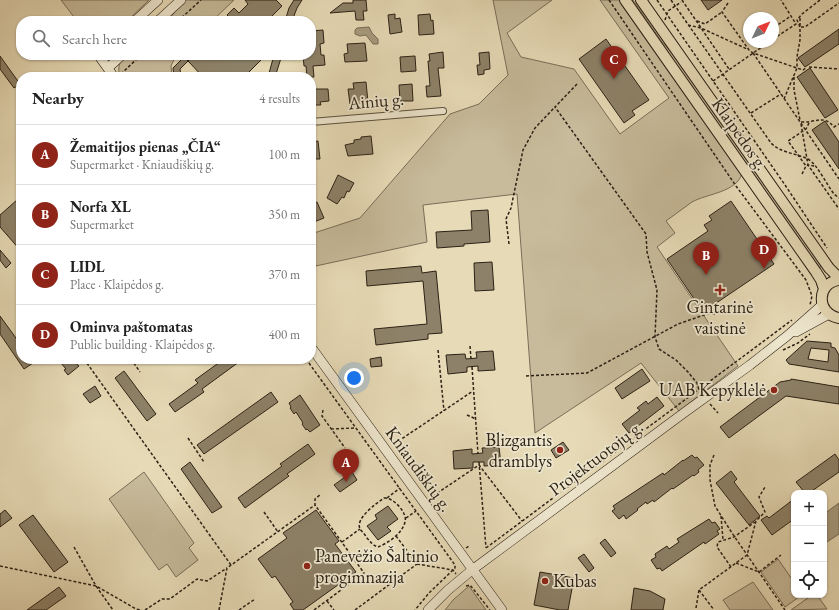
<!DOCTYPE html>
<html lang="en">
<head>
<meta charset="utf-8">
<style>
  body { margin:0; font-family:"EB Garamond",serif; background:#f6f6f6; color:#222 }
  .controls { position:absolute; right:12px; bottom:12px; display:grid; overflow:hidden; border-radius:8px; box-shadow:0 1px 3px #0004 }
  .controls button { width:36px; height:36px; display:grid; place-items:center; padding:0; border:0; border-bottom:1px solid #e0e0e0; background:#fff; color:#222; font:20px sans-serif }
  .compass { position:absolute; left:743px; top:12px; width:36px; height:36px; border-radius:50%; background:#fff; box-shadow:0 1px 3px #0004; rotate:47deg }
  .you { position:absolute; left:354px; top:378px; width:14px; height:14px; margin:-10px; border:3px solid #fff; border-radius:50%; background:#1a73e8; box-shadow:0 0 0 6px #1a73e833 }
  .badge { display:grid; place-items:center; width:26px; height:26px; border-radius:50%; background:#8f2418; color:#fff; font-size:13px; font-weight:700 }
  .pin { position:absolute; translate:-50% -33px; filter:drop-shadow(0 1px 2px #0008) }
  .pin::after { content:''; position:absolute; top:21px; width:14px; height:12px; background:inherit; clip-path:polygon(0 0,100% 0,50% 100%) }
  .list { margin:0; padding:0; list-style:none }
  h2 { display:flex; justify-content:space-between; align-items:center; height:52px; margin:0; padding:0 16px; font-size:17px }
  h2 small { font-size:13px; font-weight:400; color:#767676 }
  .list li { display:grid; grid-template-columns:26px 1fr auto; gap:12px; align-items:center; box-sizing:border-box; height:60px; padding:0 16px; border-top:1px solid #e0e0e0 }
  .list b { display:block; font-size:15px; white-space:nowrap }
  .list p { margin:0; font-size:13px; white-space:nowrap; color:#767676 }
  .list em { font-size:13px; font-style:normal; color:#767676 }
  .icon { flex:none; width:22px; height:22px; fill:none; stroke:currentColor; stroke-width:2; stroke-linecap:round; stroke-linejoin:round }
  .map { position:relative; flex:none; width:839px; height:610px; overflow:hidden }
  .search { position:absolute; background:#fff; box-shadow:0 1px 3px #0004; left:16px; top:16px; width:300px; height:44px; display:flex; align-items:center; gap:10px; box-sizing:border-box; padding:0 14px; border-radius:16px; color:#767676; font-size:15px }
  .panel { position:absolute; background:#fff; box-shadow:0 1px 3px #0004; left:16px; top:72px; width:300px; height:292px; border-radius:16px }
  .map>svg:first-child { display:block }
</style>
</head>
<body>
<div class="map">
<svg width="839" height="610" viewBox="0 0 839 610">
  <rect width="100%" height="100%" fill="#e7dbb7"/>
  <filter id="stains"><feTurbulence type="fractalNoise" baseFrequency=".005" numOctaves="4"/><feColorMatrix values="0 0 0 0 .2 0 0 0 0 .09 0 0 0 0 .02 0 0 0 .5 -.17"/></filter>
  <radialGradient id="worn" r=".72"><stop offset=".6" stop-color="#630" stop-opacity="0"/><stop offset="1" stop-color="#630" stop-opacity=".3"/></radialGradient>
  <path fill="#c7bb9b" stroke="#796e58" d="M61,0H149L127,21H77Z
    M185,0H234L212,21H168L179,6Z
    M493,0H552L507,33L521,57L574,69L620,134L669,98L600,0H621L742,173C738,192 706,194 692,202C683,208 675,215 666,221L675,233L657,247L738,366L679,411L641,363L535,433L517,194L423,205L427,242L311,267V234L360,218L450,114L479,104L508,75Z
    M630,0H633L662,42L682,64L822,266L817,269Z
    M128,55H176L171,66L172,77H120C117,68 119,59 128,55Z
    M144,472L194,543L189,548L198,560L176,577L167,564L159,570L109,499Z
    M778,559L794,582V595H802L785,607L761,572Z
    M753,582L773,610H730L723,600Z
    M469,586L486,610H445L453,600Z
    M812,595H817L827,609L791,610Z"/>
  <path fill="#a79c80" stroke="#756b55" d="M369,27L372,33L378,39V44H373L366,35L360,36L355,34V30L357,28Z
    M839,503V534L824,544V514Z"/>
  <path fill="#8d8269" stroke="#2b2115" fill-rule="evenodd" d="M245,0H276L282,6L267,21H233L227,15L234,8L239,13L248,4Z
    M294,0H302L297,8L292,21H285L289,8Z
    M353,0H366L367,11H363L364,20H356L355,11L330,13L343,3H353Z
    M701,0H722L708,10Z
    M395,14V19L400,18L402,32L390,34L388,15Z
    M430,14L431,21L433,20L434,34L419,35L418,15Z
    M839,29V44L805,67L798,58Z
    M323,30L324,43L320,44L321,55H324L325,65L313,66L314,77H307L306,66H304L303,55H311V31Z
    M606,39L649,100L632,111L635,115L624,123L579,59Z
    M365,43L367,61L345,62L344,54L348,53L347,44Z
    M443,52L444,68H438L441,96L427,97L426,86H430L428,61H430L429,54Z
    M489,52L490,69L484,70V74L478,75L477,65H480L479,53Z
    M195,55H266L249,72L251,74L248,77H203L188,61Z
    M274,55H282L275,77H268Z
    M0,56L20,84L14,88L0,69Z
    M415,56L416,71L401,72L400,57Z
    M184,57L188,61L180,69L181,77H174L173,68Z
    M810,68L838,110L825,118L797,77Z
    M366,82L368,102L350,104L348,89H354L353,83Z
    M412,84L413,101H400L399,85Z
    M312,89H328L329,101L320,102L321,105H313Z
    M825,121L839,142V169L812,130Z
    M371,136L373,154L348,156L345,145L354,143V140L361,139V137Z
    M318,141L320,159H311V142Z
    M338,175L354,183L349,192L347,191L344,198L342,197L337,204L327,198Z
    M17,200L21,204V251L0,227V215Z
    M731,201L774,264L703,312L667,259L708,231L704,225L712,220L709,216Z
    M317,202L324,218L314,222V220L311,221V204Z
    M488,210L490,242L464,244V246L437,248L436,232L472,230L471,211Z
    M0,250L11,263L6,268L0,260Z
    M492,262L494,290L475,291L474,263Z
    M421,266L422,273L436,271L442,333L428,334V339L376,345L374,329L427,324L423,281L367,286L366,271Z
    M0,316L21,345V359H39L24,369L0,334Z
    M807,341L831,343V347L835,348L839,355V372L789,364L786,360ZM811,348L829,350L828,362L808,359Z
    M493,351L495,370L478,371V366L467,367V372L448,374L446,355L465,354L466,359L477,358L476,352Z
    M381,357L382,366L371,367L370,359Z
    M66,359H71L79,366L68,375L64,370L66,369L61,363Z
    M224,359H243L202,389L204,392L175,412L169,404L198,383L195,380Z
    M642,369L650,381L622,399L615,388Z
    M124,371L156,414L147,421L115,378Z
    M791,379L839,387V404L786,396L729,438L720,427L780,382L791,380Z
    M95,386L101,396L90,403L83,394Z
    M271,392L278,402L204,454L197,445Z
    M300,395L320,425L310,432L307,429L306,430L302,424L303,423L296,412L294,414L290,408L291,407L289,403Z
    M657,397L664,406L629,433L622,424L640,410L637,408L646,401L648,404Z
    M563,442L569,450L556,458L551,450Z
    M308,444L315,454L287,474L289,476L245,508L238,498L282,466L280,464Z
    M499,447L501,465L484,466V462H473V468L454,469L453,451L472,449V454L483,453L482,448Z
    M835,454L839,460V472L809,493H805L796,482Z
    M692,455L695,458L697,457L704,465L698,470L699,472L694,476L693,475L673,489L672,488L654,502L653,500L647,504L646,502L637,509L638,510L626,519L624,515L619,519L612,511L615,509L613,506L663,473L664,475L683,460V461Z
    M190,462L222,507L212,513L181,469Z
    M731,471L737,479L734,482L760,516L749,525L716,483Z
    M352,472L357,480L340,492L334,485Z
    M794,499V519L772,535L761,520L767,516L769,518Z
    M388,506L398,519L387,527L391,531L378,540L367,526L377,519L375,515Z
    M5,510L12,518L0,527V514Z
    M316,510L339,541L335,544L356,572L303,610H294L290,604L293,602L275,576L272,578L258,559L287,538L283,533Z
    M33,515L68,562L54,572L19,525Z
    M709,519L712,523L715,522L720,529L717,531L719,534L705,544L704,542L662,571L660,568L657,569L651,560L656,557L655,554L667,546L669,549L679,542L677,539Z
    M605,539L616,553L611,557L600,543Z
    M584,554L594,568L589,572L578,558Z
    M540,572L574,578L568,610H560L534,605Z
    M59,587L66,596L46,610H27Z
    M634,588L650,591L665,599L663,610H631Z"/>
  <g fill="none" stroke-linecap="round" stroke-linejoin="round">
    <defs>
      <path id="minor" d="M311,122L443,111"/>
      <path id="secondary" d="M135,21L158,0
        M158,21L181,0
        M99,55V56L114,77
        M108,68L122,55
        M796,332L829,314
        M311,347L502,610
        M428,610L448,590L472,570L681,415L750,365L787,336L822,305"/>
      <path id="trunk" d="M625,0L816,272L821,280L824,289
        M641,0L829,268L839,278
        M839,280C816,283 816,314 839,318"/>
    </defs>
    <use href="#minor" stroke="#5a503e" stroke-width="8"/>
    <use href="#secondary" stroke="#2b2115" stroke-width="10"/>
    <use href="#trunk" stroke="#2b2115" stroke-width="12"/>
    <path stroke="#2b2115" stroke-width="1.5" stroke-dasharray="3 2" stroke-linecap="butt" d="M609,0L736,186L806,280L812,296L810,305
      M657,0L785,185L827,248
      M671,0L771,143C781,153 795,153 808,159C817,164 827,185 834,194L839,198
      M682,0L729,69
      M728,3L722,12L749,50L753,53L797,68L803,70L806,68
      M800,18V27H805L839,3
      M665,20L668,11L681,2
      M178,21L201,0
      M697,21L705,24L722,12
      M688,25L701,28L747,49
      M778,35L773,28L791,16
      M773,39L796,24L781,0
      M753,53L839,179
      M809,67L839,69
      M121,74L141,55
      M794,77V90L800,120
      M713,81L769,42
      M577,84L555,107L646,234L647,252L657,290L655,337L659,349L676,360L688,372L697,383L699,390
      M784,99L797,68V57L800,40V27L797,20L802,14L820,0
      M751,113L781,94
      M801,122C816,123 823,114 834,127L839,124
      M809,123L806,129L788,141L806,166L808,165L839,209
      M801,124L808,165L814,166
      M802,174L806,166
      M509,244L506,219L511,208L523,150L535,128L555,107
      M470,346L471,359
      M438,350L444,411
      M783,350L798,343L810,334
      M84,359L231,565
      M131,359L140,372
      M306,359L455,565V568L429,593L415,610
      M472,367L478,454
      M526,376L587,373L678,324L707,314H715
      M710,404L718,413
      M323,410L322,416L345,448
      M467,415L476,419
      M331,429L355,428
      M188,438L204,462
      M394,444L473,391
      M714,455L710,465V480L715,506L732,533L785,610
      M479,462L486,548
      M433,496L479,465L522,521
      M384,498C393,497 408,513 405,522C402,534 388,543 378,547C372,545 370,541 366,537C365,534 362,532 360,529C355,518 377,503 384,498Z
      M387,498L400,488
      M264,512L278,532
      M721,516L723,540
      M406,518L416,511
      M396,536L417,564L453,570L456,574
      M342,542L360,529
      M74,547L96,586L113,610
      M466,548L469,546
      M486,548L792,320
      M736,563L759,572L781,555
      M0,566L96,586L136,609L142,610
      M731,567L717,547L718,542L734,537L755,522
      M466,586L470,585L490,610
      M699,590L714,610
      M327,601L334,610
      M696,608L699,590L747,555L756,521L765,512L759,497L765,487
      M145,610L162,599H170L197,579L207,581L227,568
      M219,610L227,568L315,505V499L321,494
      M239,610L255,599
      M314,610L364,573L315,505
      M355,610L417,564"/>
    <use href="#minor" stroke="#efe8d0" stroke-width="6"/>
    <use href="#secondary" stroke="#efe8d0" stroke-width="9"/>
    <use href="#trunk" stroke="#e7dbb7" stroke-width="10"/>
  </g>
  <g fill="#8f2418" stroke="#efe8d0" stroke-width="1.5">
    <path d="M718 284h4v4h4v4h-4v4h-4v-4h-4v-4h4z"/>
    <circle cx="774" cy="390" r="4"/>
    <circle cx="560" cy="450" r="4"/>
    <circle cx="307" cy="566" r="4"/>
    <circle cx="545" cy="581" r="4"/>
  </g>
  <g text-anchor="middle" stroke-width="3.5" stroke-linejoin="round" paint-order="stroke">
    <g font-size="18" fill="#2b2115" stroke="#efe8d0">
      <text transform="translate(376 101) rotate(-5)" y="6">Ainių g.</text>
      <text transform="translate(740 134) rotate(55)" y="6">Klaipėdos g.</text>
      <text transform="translate(596 458) rotate(-37)" y="6">Projektuotojų g.</text>
      <text transform="translate(419 469) rotate(54)" y="6">Kniaudiškių g.</text>
    </g>
    <g font-size="18" fill="#2b2115" stroke="#efe8d0" text-anchor="end">
      <text x="720" y="313" text-anchor="middle">Gintarinė<tspan x="720" dy="21">vaistinė</tspan></text>
      <text x="766" y="396">UAB Kepyklėlė</text>
      <text x="552" y="446">Blizgantis<tspan x="552" dy="21">dramblys</tspan></text>
      <text x="315" y="562" text-anchor="start">Panevėžio Šaltinio<tspan x="315" dy="21">progimnazija</tspan></text>
      <text x="553" y="587" text-anchor="start">Kubas</text>
    </g>
  </g>
  <rect width="100%" height="100%" filter="url(#stains)"/>
  <rect width="100%" height="100%" fill="url(#worn)"/>
</svg>
<div class="controls">
<button>+</button>
<button>−</button>
<button><svg class="icon" aria-label="locate" viewBox="0 0 24 24"><circle cx="12" cy="12" r="6"/><path d="M12 2v4M12 18v4M2 12h4M18 12h4"/></svg></button>
</div>
<svg class="compass" viewBox="-18 -18 36 36"><path d="M0-13l5 13h-10z" fill="#e53935"/><path d="M0 13l5-13h-10z" fill="#767676"/></svg>
<div class="you"></div>
<div class="pin badge" style="left:346px;top:482px">A</div>
<div class="pin badge" style="left:706px;top:275px">B</div>
<div class="pin badge" style="left:614px;top:79px">C</div>
<div class="pin badge" style="left:764px;top:269px">D</div>
<div class="search"><svg class="icon" aria-label="search" viewBox="0 0 24 24"><circle cx="10" cy="10" r="6"/><path d="M15 15l6 6"/></svg>Search here</div>
<section class="panel">
<h2>Nearby<small>4 results</small></h2>
<ul class="list">
<li><span class="badge">A</span><div><b>Žemaitijos pienas „ČIA“</b><p>Supermarket · Kniaudiškių g.</p></div><em>100 m</em></li>
<li><span class="badge">B</span><div><b>Norfa XL</b><p>Supermarket</p></div><em>350 m</em></li>
<li><span class="badge">C</span><div><b>LIDL</b><p>Place · Klaipėdos g.</p></div><em>370 m</em></li>
<li><span class="badge">D</span><div><b>Ominva paštomatas</b><p>Public building · Klaipėdos g.</p></div><em>400 m</em></li>
</ul>
</section>
</div>
</body>
</html>
